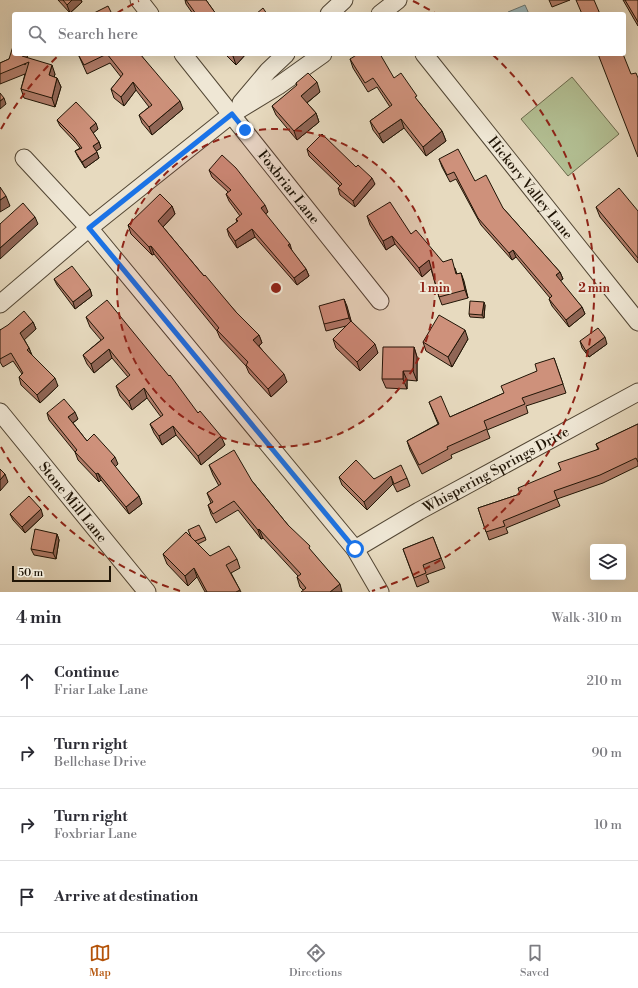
<!DOCTYPE html>
<html lang="en">
<head>
<meta charset="utf-8">
<style>
  body { margin:0; font-family:"Libre Bodoni",serif; background:#f2f2f3; color:#2b2b33 }
  .controls { position:absolute; right:12px; bottom:12px; display:grid; overflow:hidden; border-radius:4px; box-shadow:0 4px 16px #0002 }
  .controls button { width:36px; height:36px; display:grid; place-items:center; padding:0; border:0; border-bottom:1px solid #e1e1e2; background:#fff; color:#2b2b33; font:20px sans-serif }
  .scale { position:absolute; left:12px; bottom:10px; width:99px; box-sizing:border-box; padding-left:4px; border:2px solid #201506; border-top:0; font-size:11px; line-height:14px; white-space:nowrap; color:#201506; -webkit-text-stroke:3px #efe7d5; paint-order:stroke }
  .stop { position:absolute; width:12px; height:12px; margin:-9px; border:3px solid #1a73e8; border-radius:50%; background:#fff }
  .stop.end { background:#1a73e8; border-color:#fff; box-shadow:0 1px 4px #0008 }
  .list { margin:0; padding:0; list-style:none }
  h2 { display:flex; justify-content:space-between; align-items:center; height:52px; margin:0; padding:0 16px; font-size:17px }
  h2 small { font-size:13px; font-weight:400; color:#7c7c81 }
  .list li { display:grid; grid-template-columns:26px 1fr auto; gap:12px; align-items:center; box-sizing:border-box; height:72px; padding:0 16px; border-top:1px solid #e1e1e2 }
  .list b { display:block; font-size:15px; white-space:nowrap }
  .list p { margin:0; font-size:13px; white-space:nowrap; color:#7c7c81 }
  .list em { font-size:13px; font-style:normal; color:#7c7c81 }
  .icon { flex:none; width:22px; height:22px; fill:none; stroke:currentColor; stroke-width:2; stroke-linecap:round; stroke-linejoin:round }
  .map { position:relative; flex:none; width:638px; height:592px; overflow:hidden }
  .search { position:absolute; background:#fff; box-shadow:0 4px 16px #0002; left:12px; right:12px; top:12px; height:44px; display:flex; align-items:center; gap:10px; box-sizing:border-box; padding:0 14px; border-radius:4px; color:#7c7c81; font-size:15px }
  .sheet { height:340px; background:#fff }
  nav { display:flex; justify-content:space-around; align-items:center; box-sizing:border-box; height:56px; border-top:1px solid #e1e1e2; background:#fff; font-size:11px; color:#7c7c81 }
  nav a { display:grid; justify-items:center; gap:2px }
  nav .on { color:#b45309 }
  .map>svg:first-child { display:block }
</style>
</head>
<body>
<div class="map">
<svg width="638" height="592" viewBox="0 0 638 592">
  <rect width="100%" height="100%" fill="#e7dabf"/>
  <filter id="stains"><feTurbulence type="fractalNoise" baseFrequency=".005" numOctaves="4"/><feColorMatrix values="0 0 0 0 .2 0 0 0 0 .09 0 0 0 0 .02 0 0 0 .5 -.17"/></filter>
  <radialGradient id="worn" r=".72"><stop offset=".6" stop-color="#630" stop-opacity="0"/><stop offset="1" stop-color="#630" stop-opacity=".3"/></radialGradient>
  <path fill="#b3c094" stroke="#6a6a4d" d="M572,77L619,134L568,176L521,119Z"/>
  <path fill="#9bb8bd" stroke="#6a7774" d="M525,5L529,14H509L508,12Z"/>
  <g fill="none" stroke-linecap="round" stroke-linejoin="round">
    <defs>
      <g id="minor">
        <path d="M139,0L150,14"/>
        <path d="M329,14L344,0"/>
        <path d="M380,14L398,0"/>
        <path id="s1" d="M183,54L380,301"/>
        <path id="s2" d="M424,54L638,322"/>
        <path d="M241,103L268,71L286,54"/>
        <path d="M24,158L89,228L355,549L380,592"/>
        <path d="M0,304L89,228L232,114L278,86L323,54"/>
        <path id="s3" d="M0,412L147,592"/>
        <path id="s4" d="M355,549L419,511L638,392"/>
      </g>
    </defs>
    <use href="#minor" stroke="#524634" stroke-width="19"/>
    <use href="#minor" stroke="#efe7d5" stroke-width="17"/>
  </g>
  <path fill="#b17d6a" stroke="#201506" d="M58,0H81L82,2L70,13Z
    M185,0H206L216,14H193L186,4Z
    M549,0H570L552,7Z
    M623,0H638V26Z
    M14,54H28L27,58L55,74L54,77L57,78L61,87L55,107L24,98L21,89L25,74L0,84V63L9,59Z
    M78,54H140L183,109L152,135L142,123L139,115L149,107L136,90L124,106L114,98L111,89L121,77L110,63L87,74Z
    M225,54H246L236,65Z
    M350,59L394,78L418,101L442,131L446,141L426,156L404,128L383,143L373,130L370,121L390,107L377,87L368,92L353,68Z
    M296,83L320,92L307,103L316,113L319,122L297,140L276,115L272,106L297,86Z
    M57,120L98,129L93,133L99,142L101,148L96,151L99,158L85,168L78,157L75,151L80,148L76,143L60,126Z
    M307,149L356,167L375,184L355,207L340,195L338,188L340,186L309,156Z
    M439,159L475,181L503,208L560,272L563,279L560,281L582,307L585,314L569,327L552,306L549,299L550,298L516,257L512,260L481,225L456,179L450,182L442,167Z
    M209,170L268,212L265,214L292,251L306,269L309,276L297,285L255,237L237,248L229,236L227,229L237,222L236,219L240,216L229,201L226,194L228,192L212,177Z
    M172,206L175,214L163,227L204,276L236,312L259,335L262,343L259,346L287,382L271,397L249,373L246,366L220,338L217,331L154,254L152,255L131,234L128,225Z
    M596,207L638,211V263L600,217Z
    M367,216L411,234L443,262L455,268L457,274L461,273L468,298L442,305L439,297L431,269L422,277L395,244L386,250L370,225Z
    M54,279L90,289L92,296L75,309L57,285Z
    M344,299L351,321L378,353L360,371L336,348L333,339L346,326L326,331L324,324Z
    M485,305L484,318L470,317L469,314Z
    M86,317L198,413L225,445L201,465L176,435L162,445L154,433L150,424L161,417L147,398L132,410L120,396L116,386L128,377L112,358L94,373L87,364L83,355L101,340L90,327Z
    M33,322L36,329L24,339L29,348L32,355L58,386L40,403L21,385L19,377L22,374L13,361L3,367L0,362V330Z
    M468,339L452,367L426,351L423,342Z
    M580,341L607,344L589,357L582,348Z
    M414,347L417,357V381L407,380V389L386,388L382,379Z
    M554,358L566,393L526,406L528,413L487,430L490,438L451,455L452,458L422,474L410,450L407,441L438,424L429,402L450,417L504,393L537,371Z
    M47,413L78,419L73,423L87,441L118,464L115,467L139,496L142,504L129,514L101,480L99,482L78,460L75,452L49,420Z
    M638,424V466L603,483L557,499L560,506L506,528L508,533L489,540L478,508L520,494L598,449L596,444Z
    M209,465L252,481L288,525L340,584L303,590L300,587L297,577L298,576L263,538L261,539L238,510L216,523L211,514L208,505L211,503L207,493L219,486L213,475Z
    M339,477L374,479L407,478L410,486L397,492L393,484L367,510L342,485Z
    M10,514L43,516L25,533L13,520Z
    M57,534L59,540L56,559L34,555L31,549Z
    M190,536L205,537L206,540L198,544L210,556L237,559L240,568L231,573L241,592H205L197,577L188,586L167,564L163,554Z
    M433,537L445,568L426,575L429,582L417,587L403,549Z"/>
  <path fill="#906656" stroke="#201506" d="M72,0H81L82,2L70,13L67,5Z
    M22,54H28L25,65L22,56Z
    M235,54H246L236,65L233,56Z
    M52,65L55,74L52,84L49,75Z
    M57,78L61,87L55,107L52,98Z
    M133,82L136,90L124,106L121,97Z
    M317,82L320,92L304,105L301,96Z
    M4,98L6,104L0,109V101Z
    M180,101L183,109L152,135L149,127Z
    M316,113L319,122L297,140L294,131Z
    M401,119L404,128L383,143L379,134Z
    M96,123L98,129L92,134L90,128Z
    M442,131L446,141L426,156L423,147Z
    M99,142L101,148L95,152L93,146Z
    M97,152L99,158L85,168L82,162Z
    M372,178L375,184L355,207L353,201Z
    M6,196L10,206L0,212V200Z
    M265,205L268,212L263,216L261,208Z
    M172,206L175,214L161,229L158,221Z
    M35,217L38,224L0,259V248Z
    M252,229L255,237L237,248L235,241Z
    M392,236L395,244L386,250L383,241Z
    M290,244L292,251L288,245Z
    M151,246L154,254L152,255L149,247Z
    M513,250L516,257L512,260L509,253Z
    M429,260L432,268L422,277L419,268Z
    M306,269L309,276L297,285L294,278Z
    M560,272L563,279L558,282L556,275Z
    M461,273L464,281L468,298L465,290Z
    M90,289L92,296L75,309L73,302Z
    M344,299L347,306L352,324L349,318Z
    M484,302L485,305L484,318L482,315Z
    M582,307L585,314L569,327L566,320Z
    M33,322L36,329L23,341L20,333Z
    M465,330L468,339L452,367L448,357Z
    M259,335L262,343L256,348L253,340Z
    M605,337L607,344L589,357L586,351Z
    M375,344L378,353L360,371L357,362Z
    M414,347L417,357V381L413,371Z
    M29,348L32,356L27,350Z
    M109,349L112,358L94,373L91,364Z
    M403,371L407,380V389L403,379Z
    M284,374L287,382L271,397L268,389Z
    M55,378L58,386L40,403L37,395Z
    M144,388L147,398L132,410L129,401Z
    M75,412L78,419L71,424L68,417Z
    M173,426L176,435L162,445L159,436Z
    M221,436L225,445L201,465L198,456Z
    M115,457L118,464L113,469L111,461Z
    M98,473L101,480L99,482L96,474Z
    M5,474L8,482L0,491V480Z
    M391,476L393,484L367,510L364,502Z
    M139,496L142,504L129,514L126,507Z
    M41,509L43,516L25,533L22,527Z
    M259,529L263,538L261,539L258,530Z
    M57,534L59,540L56,559L53,553Z
    M194,568L197,577L188,586L185,576Z
    M340,584L342,592H330Z"/>
  <path fill="#ce917b" stroke="#201506" d="M63,0H72L67,5Z
    M186,0H206L216,14H196Z
    M576,0H594L600,14H582Z
    M625,0H638V22Z
    M108,6L112,14H92Z
    M263,8L267,14H256Z
    M14,43V54H22V56L52,65L49,75L57,78L52,98L21,89L29,62L0,74V63L9,59Z
    M78,54H140L180,101L149,127L139,115L152,105L133,82L121,97L111,89L123,74L107,54L84,65Z
    M230,54H235L233,56Z
    M358,54H380L394,78L401,73L417,96L415,97L442,131L423,147L401,119L379,134L370,121L392,105L373,78L365,83L350,59Z
    M598,54H623L631,74L636,73L638,78V157Z
    M308,73L317,82L301,96L316,113L294,131L272,106L297,85L296,83Z
    M0,93L4,98L0,101Z
    M76,102L96,123L90,128L99,142L93,146L97,152L82,162L75,151L82,148L74,137L57,120Z
    M322,134L356,167L358,165L372,178L353,201L338,188L342,184L307,149Z
    M458,149L475,181L486,175L503,208L560,272L556,275L582,307L566,320L549,299L552,296L513,250L509,253L478,218L454,172L447,175L439,159Z
    M222,155L236,168L265,205L261,208L290,244L288,245L306,269L294,278L252,229L235,241L227,229L238,221L236,219L242,214L226,194L231,190L209,170Z
    M0,187L6,196L0,200Z
    M619,188L638,211V258L596,207Z
    M160,194L172,206L158,221L204,276L205,275L236,312L259,335L253,340L284,374L268,389L246,365L248,362L217,330L219,328L151,246L149,247L128,225Z
    M390,202L411,234L416,230L443,262L452,259L456,274L461,273L465,290L439,297L429,260L419,268L392,236L383,241L367,216Z
    M23,203L35,217L0,248V224Z
    M72,266L90,289L73,302L54,279Z
    M344,299L349,318L324,324L319,306Z
    M107,300L169,376L170,375L198,413L200,411L221,436L198,456L173,426L159,436L150,424L163,415L144,388L129,401L116,386L130,375L109,349L91,364L83,355L104,338L86,317Z
    M470,301L484,302L482,315L469,314Z
    M24,311L33,322L20,333L29,348L27,350L55,378L37,395L19,377L23,373L11,353L0,359V330L8,325Z
    M439,315L465,330L448,357L423,342Z
    M351,321L375,344L357,362L333,339Z
    M598,328L605,337L586,351L580,341Z
    M383,347H414L413,371H403V379H382Z
    M554,358L563,384L522,398L525,404L484,421L487,429L447,447L448,449L419,465L407,441L439,424L429,402L441,396L450,417L504,393L501,386L537,371L535,364Z
    M64,399L75,412L68,417L87,441L94,434L115,457L111,461L139,496L126,507L98,473L96,474L75,452L77,450L47,413Z
    M638,424V462L636,458L600,475L554,491L557,499L503,521L505,526L486,532L478,508L520,494L518,488L561,470L558,463L599,449L596,444Z
    M234,450L252,481L288,525L310,546L309,548L340,584L330,592H301L306,588L297,577L301,574L259,529L258,530L234,501L213,514L208,505L213,502L207,493L221,484L209,465Z
    M356,460L374,479L401,465L407,478L394,484L391,476L364,502L339,477Z
    M0,469L5,474L0,480Z
    M29,496L41,509L22,527L10,514Z
    M199,525L205,537L195,541L191,537L188,530Z
    M35,529L57,534L53,553L31,549Z
    M186,532L210,556L229,546L237,559L226,565L240,590L236,592H207L194,568L185,576L163,554Z
    M433,537L441,558L423,565L426,573L414,578L403,549Z"/>
  <g fill="none" stroke-linecap="round" stroke-linejoin="round">
    <path stroke="#1a73e8" stroke-width="5" d="M245,130L232,114L89,228L355,549"/>
  </g>
  <circle cx="276" cy="288" r="159" fill="#8f2418" fill-opacity=".12"/>
  <g fill="none" stroke="#8f2418" stroke-width="2" stroke-dasharray="7 5">
    <circle cx="276" cy="288" r="159"/>
    <path d="M180 591A318 318 0 0 1 1 447M1 129A318 318 0 0 1 59 55M117 13A318 318 0 0 1 139 1M413 1A318 318 0 0 1 435 13M493 55A318 318 0 0 1 372 591"/>
  </g>
  <g text-anchor="middle" stroke-width="4" stroke-linejoin="round" paint-order="stroke">
    <g font-size="14" fill="#201506" stroke="#efe7d5">
      <text dy="5" stroke="none"><textPath href="#s1" startOffset="170">Foxbriar Lane</textPath></text>
      <text dy="5" stroke="none"><textPath href="#s2" startOffset="171">Hickory Valley Lane</textPath></text>
      <text dy="5" stroke="none"><textPath href="#s4" startOffset="162">Whispering Springs Drive</textPath></text>
      <text dy="5" stroke="none"><textPath href="#s3" startOffset="116">Stone Mill Lane</textPath></text>
    </g>
  </g>
  <circle cx="276" cy="288" r="6" fill="#8f2418" stroke="#efe7d5" stroke-width="2"/>
  <g font-size="12" text-anchor="middle" font-weight="bold" fill="#8f2418" stroke="#efe7d5" stroke-width="4" stroke-linejoin="round" paint-order="stroke">
    <text x="435" y="292">1 min</text>
    <text x="594" y="292">2 min</text>
  </g>
  <rect width="100%" height="100%" filter="url(#stains)"/>
  <rect width="100%" height="100%" fill="url(#worn)"/>
</svg>
<div class="controls">
<button><svg class="icon" aria-label="layers" viewBox="0 0 24 24"><path d="M12 4l9 5-9 5-9-5zM3 14l9 5 9-5"/></svg></button>
</div>
<div class="scale">50 m</div>
<div class="stop" style="left:355px;top:549px"></div>
<div class="stop end" style="left:245px;top:130px"></div>
<div class="search"><svg class="icon" aria-label="search" viewBox="0 0 24 24"><circle cx="10" cy="10" r="6"/><path d="M15 15l6 6"/></svg>Search here</div>
</div>
<section class="sheet">
<h2>4 min<small>Walk · 310 m</small></h2>
<ul class="list">
<li><svg class="icon" aria-label="ahead" viewBox="0 0 24 24"><path d="M12 20V5M6 11l6-6 6 6"/></svg><div><b>Continue</b><p>Friar Lake Lane</p></div><em>210 m</em></li>
<li><svg class="icon" aria-label="right" viewBox="0 0 24 24"><path d="M7 20v-9h11M14 6l5 5-5 5"/></svg><div><b>Turn right</b><p>Bellchase Drive</p></div><em>90 m</em></li>
<li><svg class="icon" aria-label="right" viewBox="0 0 24 24"><path d="M7 20v-9h11M14 6l5 5-5 5"/></svg><div><b>Turn right</b><p>Foxbriar Lane</p></div><em>10 m</em></li>
<li><svg class="icon" aria-label="arrive" viewBox="0 0 24 24"><path d="M6 21V4h12l-3 4 3 4H6"/></svg><div><b>Arrive at destination</b></div></li>
</ul>
</section>
<nav>
<a class="on"><svg class="icon" aria-label="map" viewBox="0 0 24 24"><path d="M3 6l6-2 6 2 6-2v14l-6 2-6-2-6 2zM9 4v14M15 6v14"/></svg>Map</a>
<a><svg class="icon" aria-label="directions" viewBox="0 0 24 24"><path d="M12 3l9 9-9 9-9-9zM9 14v-3h6M13 9l2 2-2 2"/></svg>Directions</a>
<a><svg class="icon" aria-label="saved" viewBox="0 0 24 24"><path d="M7 4h10v16l-5-4-5 4z"/></svg>Saved</a>
</nav>
</body>
</html>
